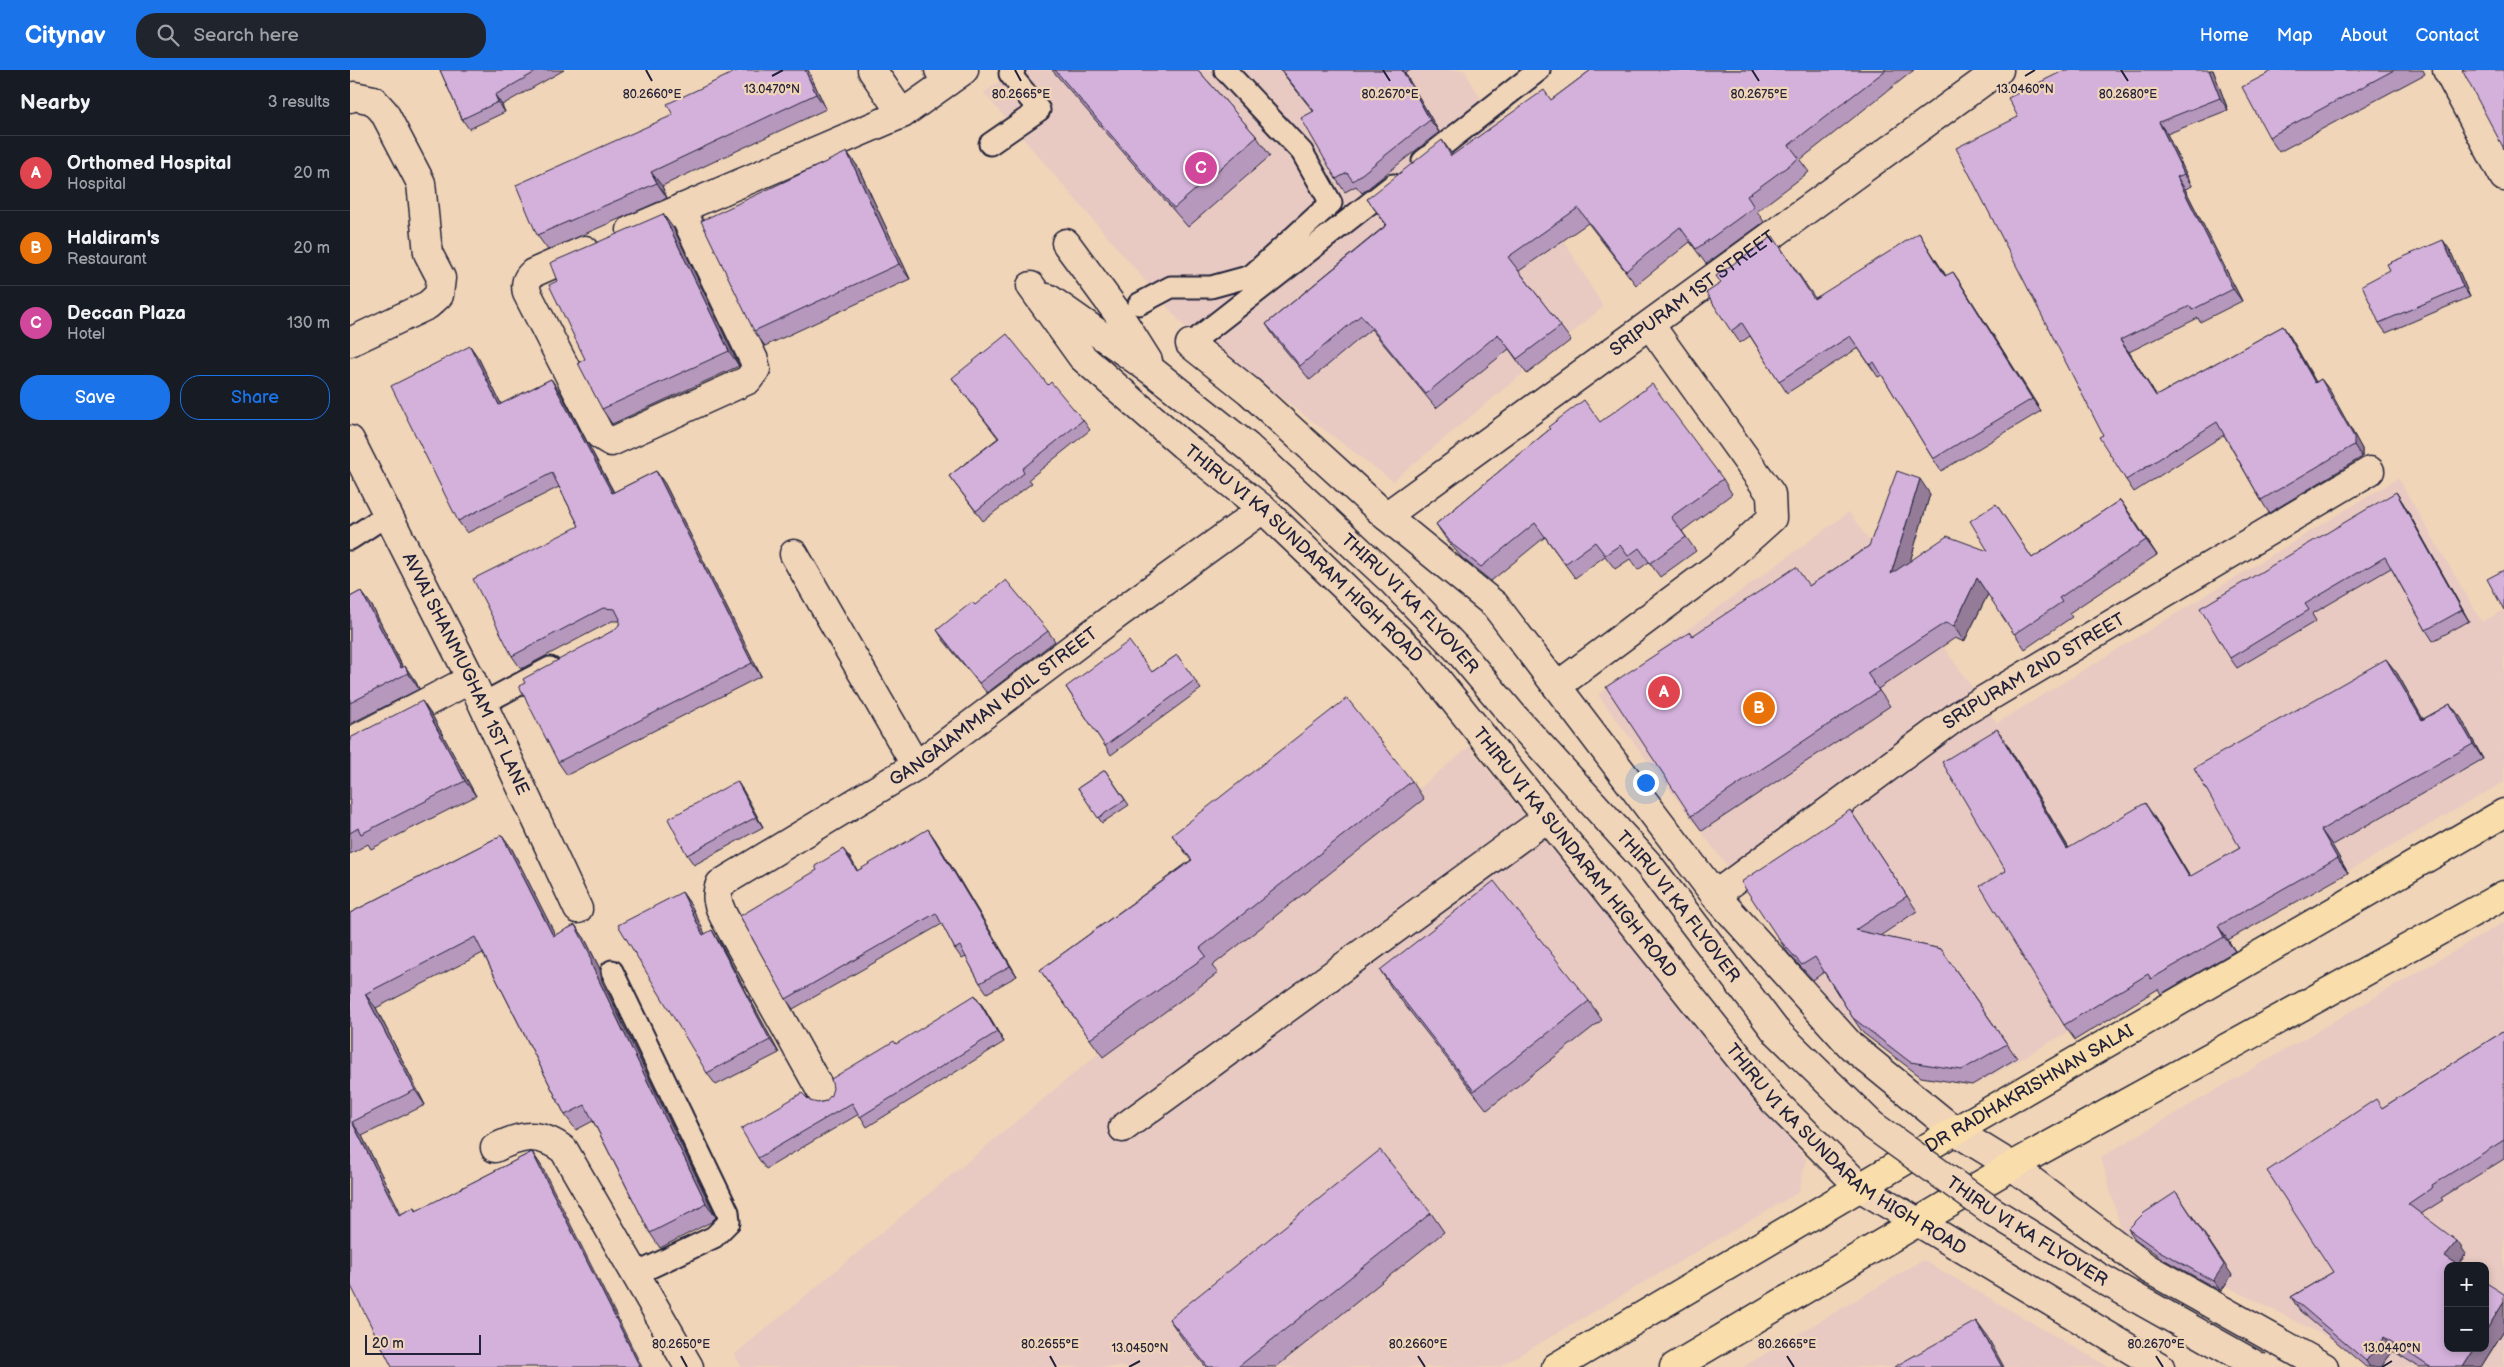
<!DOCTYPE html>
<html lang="en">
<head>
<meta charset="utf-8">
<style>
  body { margin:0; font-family:"Balsamiq Sans",sans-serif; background:#20242c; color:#f1f3f6 }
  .controls { position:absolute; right:15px; bottom:15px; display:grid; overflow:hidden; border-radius:10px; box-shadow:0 2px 8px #0003 }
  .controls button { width:45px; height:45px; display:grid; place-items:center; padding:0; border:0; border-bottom:1px solid #363941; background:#171b24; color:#f1f3f6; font:25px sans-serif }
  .scale { position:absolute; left:15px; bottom:12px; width:116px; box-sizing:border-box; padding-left:5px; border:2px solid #22223b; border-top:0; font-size:14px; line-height:18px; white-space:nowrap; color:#22223b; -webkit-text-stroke:4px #f1d5b8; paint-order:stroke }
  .you { position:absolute; left:1295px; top:712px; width:18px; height:18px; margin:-12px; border:4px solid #fff; border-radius:50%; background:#1a73e8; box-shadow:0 0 0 8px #1a73e833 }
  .badge { display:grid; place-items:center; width:32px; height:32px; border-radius:50%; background:#1a73e8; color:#fff; font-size:16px; font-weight:700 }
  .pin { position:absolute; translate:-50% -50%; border:2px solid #fff; box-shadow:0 1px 5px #0006 }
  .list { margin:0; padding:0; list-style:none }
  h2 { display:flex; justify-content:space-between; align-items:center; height:65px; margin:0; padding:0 20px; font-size:21px }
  h2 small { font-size:16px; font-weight:400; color:#9ea1a6 }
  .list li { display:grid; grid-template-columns:32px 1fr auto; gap:15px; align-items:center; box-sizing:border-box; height:75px; padding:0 20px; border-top:1px solid #363941 }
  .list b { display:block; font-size:19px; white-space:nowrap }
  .list p { margin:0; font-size:16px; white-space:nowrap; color:#9ea1a6 }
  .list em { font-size:16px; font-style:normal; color:#9ea1a6 }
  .actions { display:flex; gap:10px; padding:15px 20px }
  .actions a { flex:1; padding:11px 0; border:1px solid #1a73e8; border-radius:20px; text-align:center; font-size:18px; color:#1a73e8 }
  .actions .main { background:#1a73e8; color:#fff }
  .icon { flex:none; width:28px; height:28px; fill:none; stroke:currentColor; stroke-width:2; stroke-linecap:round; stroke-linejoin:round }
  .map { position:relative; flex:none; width:2154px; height:1297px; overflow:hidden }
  header { display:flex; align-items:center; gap:30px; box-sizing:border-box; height:70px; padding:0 25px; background:#1a73e8; color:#fff }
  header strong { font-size:24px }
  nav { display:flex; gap:28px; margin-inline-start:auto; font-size:18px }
  .search { width:350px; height:45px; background:#20242c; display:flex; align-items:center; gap:12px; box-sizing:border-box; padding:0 18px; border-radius:20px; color:#9ea1a6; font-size:19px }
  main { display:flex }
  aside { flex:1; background:#171b24 }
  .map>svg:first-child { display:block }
</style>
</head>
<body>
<header>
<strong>Citynav</strong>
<div class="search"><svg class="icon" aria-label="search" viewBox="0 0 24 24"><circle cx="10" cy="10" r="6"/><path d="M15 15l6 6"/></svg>Search here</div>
<nav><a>Home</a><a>Map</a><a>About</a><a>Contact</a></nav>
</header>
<main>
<aside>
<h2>Nearby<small>3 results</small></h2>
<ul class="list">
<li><span class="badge" style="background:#e0444e">A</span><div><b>Orthomed Hospital</b><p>Hospital</p></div><em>20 m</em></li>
<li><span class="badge" style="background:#e8710a">B</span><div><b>Haldiram's</b><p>Restaurant</p></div><em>20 m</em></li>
<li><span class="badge" style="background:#d1479c">C</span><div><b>Deccan Plaza</b><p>Hotel</p></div><em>130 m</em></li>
</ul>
<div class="actions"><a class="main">Save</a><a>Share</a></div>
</aside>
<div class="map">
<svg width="2154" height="1297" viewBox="0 0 2154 1297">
  <rect width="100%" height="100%" fill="#f1d5b8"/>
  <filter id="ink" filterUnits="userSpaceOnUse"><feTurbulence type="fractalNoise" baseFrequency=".02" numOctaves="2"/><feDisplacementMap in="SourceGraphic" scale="10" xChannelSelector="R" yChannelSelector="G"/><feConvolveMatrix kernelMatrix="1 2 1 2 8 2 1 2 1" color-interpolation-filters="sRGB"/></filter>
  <g filter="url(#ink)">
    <path fill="#e8cac2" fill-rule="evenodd" d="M666,0H1114L1253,237L1043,411L834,256L634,23Z
      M2048,408L2132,552L2154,540V712L1629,1013L1565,1002L1485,939L1248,625L1499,442L1647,653Z
      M1119,677L1456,1089L1449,1122L1149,1297H391L385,1284Z
      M2154,852V1297H2036L1772,1163L1751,1087ZM2098,1196H2135V1278H2098Z
      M1573,1190L1759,1297H1393Z"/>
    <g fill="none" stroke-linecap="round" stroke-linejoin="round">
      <defs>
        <path id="lane" d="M640,74L689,40L660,4L664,0
          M1073,91L1189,0
          M789,234L821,217H861L901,206L981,133L952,82L875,0
          M840,274L1043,115
          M0,469L37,445
          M132,634L200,598
          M262,901L378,1142L379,1152L364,1167L286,1204"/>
        <g id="street">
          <path d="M0,28L4,26L23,30L34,42L71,113L78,183L91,208L89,225L78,235L0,272"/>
          <path d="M281,160L552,44L614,0"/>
          <path d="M235,180L183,203C176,209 175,214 177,223L250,365L261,372L398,310L406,299L404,290L331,138"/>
          <path id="s1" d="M0,370L121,609L228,839"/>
          <path id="s2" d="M1036,446L1649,0"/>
          <path d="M444,484L566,696"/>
          <path d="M1207,616L1372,493L1422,448L1421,424L1300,255"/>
          <path d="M0,672L121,609"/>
          <path id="s3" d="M1365,825L1610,644L2020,401"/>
          <path id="s4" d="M475,1028L374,847C368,835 365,827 370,814L566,696L769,543L913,439"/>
          <path d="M773,1058L1197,748"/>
          <path d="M145,1078C171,1065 189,1061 214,1080L339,1297"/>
        </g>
        <g id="secondary">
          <path d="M522,0L552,44"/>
          <path d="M589,0L597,12"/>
          <path d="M2097,0L2154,107"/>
          <path d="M716,173L769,245L798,291"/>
          <path id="s5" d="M681,216L732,287L833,375L913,439L1074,593L1424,1031L1511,1118L1810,1297"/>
          <path id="s6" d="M698,228L805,303L898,377L1043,512L1108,580L1165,648L1299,795L1425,960"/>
          <path d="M840,274L899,321L1036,446L1145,535L1365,825L1501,976L1605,1061L1662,1096L1797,1198L1974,1297"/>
        </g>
        <g id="primary">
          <path id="s7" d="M1206,1297L1605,1061L2154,743"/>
          <path d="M1324,1297L1662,1096L2154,825"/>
        </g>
      </defs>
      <use href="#lane" stroke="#22223b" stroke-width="25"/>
      <use href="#street" stroke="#22223b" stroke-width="31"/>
      <use href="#secondary" stroke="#22223b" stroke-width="31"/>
      <use href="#primary" stroke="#22223b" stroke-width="31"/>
      <use href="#lane" stroke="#f1d5b8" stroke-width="21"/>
      <use href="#street" stroke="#f1d5b8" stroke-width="28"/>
      <use href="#secondary" stroke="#f1d5b8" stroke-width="28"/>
      <use href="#primary" stroke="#f9deab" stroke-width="28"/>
      <defs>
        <g id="secondary-bridge">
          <path id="s8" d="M1425,960L1522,1055L1642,1141L1747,1206L1909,1297"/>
        </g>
      </defs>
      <use href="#secondary-bridge" stroke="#22223b" stroke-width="31" stroke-linecap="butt"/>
      <use href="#secondary-bridge" stroke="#f1d5b8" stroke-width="28"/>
    </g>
    <path fill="#b698bc" stroke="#22223b" d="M90,0H214L152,35L155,42L119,59L112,49Z
      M458,0L476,39L312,116L317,128L198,180L187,165Z
      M702,0H848L907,67L920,86L838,157Z
      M930,0H1061L1055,3L1089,62L1012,123L1006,116L995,122L986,109L963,41Z
      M1241,0H1564L1450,90L1459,102L1407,141L1414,152L1356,194L1340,172L1286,215L1238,153L1169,201L1221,270L1177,304L1159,279L1086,338L1021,259L960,310L926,269L916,254L1036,155L1017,129L1103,85L1201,30Z
      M1863,0L1878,40L1817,64L1842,116L1835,119L1892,231L1850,252L1848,248L1779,282L1806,326L1933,256L1941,268L1966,312L1971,309L1980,321L2012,379V387L1919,443L1911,430L1874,365L1784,422L1776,410L1753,365L1668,47Z
      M1924,0H2073L2075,4L1929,82L1919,67Z
      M497,82L508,97L560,209L415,276L404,261Z
      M324,159L389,296L262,354L252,339Z
      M1577,176L1596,206L1603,202L1611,214L1691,341L1591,401L1583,389L1532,305L1528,307L1508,278L1437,323L1400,266L1390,273L1356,223L1431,178L1465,228Z
      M2100,180L2120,227L2036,263L2029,253Z
      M120,276L129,289L151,334L201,309L210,322L264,422L306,401L315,414L411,606L217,705L208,692L175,613L264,560L269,555L270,551H262L171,599L162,586L229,456L209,417L117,463L108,451Z
      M602,308L698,315L733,350L740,360L679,409L682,413L633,451L599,406L648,368Z
      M1250,352L1373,409L1382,424L1332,461L1346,481L1310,507L1299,492L1288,500L1280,489L1265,499L1255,486L1225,508L1195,467L1141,511L1112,488L1096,469L1086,454L1200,359Z
      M2046,422L2053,433L2119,551L2083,571L2076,560L2041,498L1962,544L1966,551L1887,598L1880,588Z
      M1580,424L1560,491L1638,481L1646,434L1682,488L1770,430L1807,485L1719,543L1722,547L1675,579L1638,524L1614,572L1605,568L1528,619L1540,636L1352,761L1341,746L1459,516L1519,476Z
      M11,521L22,536L53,597L66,612L69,619L0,654V527Z
      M625,535L698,561L705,571L637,623L594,571L587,560Z
      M827,585L851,619L761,685L716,617L802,602Z
      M2047,603L2073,649L2100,634L2111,648L2133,689L1982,775L1998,803L1878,870L1885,881L1811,924L1808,919L1725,970L1714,955L1656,801L1657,674L1719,778L1805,748L1840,807L1890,778Z
      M83,647L126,726L21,779L18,774L0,784V668Z
      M755,700L779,735L752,753L728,718Z
      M387,711L394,722L413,757L344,795L337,785Z
      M1062,711L1074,729L862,896L868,903L753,987L690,900L841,790L822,765Z
      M1500,740L1567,841L1530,866L1591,879L1667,988L1622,1015L1571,1007L1513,963L1503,948L1474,902L1463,910L1438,883L1428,868Z
      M152,765L162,779L205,865L225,855L235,869L250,899L252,911L366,1147L361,1152L310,1178L300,1163L243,1051L226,1060L215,1045L133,883L26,938L75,1035L12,1066L51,1144L65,1137L67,1141L182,1082L192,1097L0,1214V843Z
      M585,769L667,906L637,923L630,913L616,887L612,889L605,879L592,854L443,939L436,929L467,800L493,779L507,801Z
      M332,822L341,835L355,864L370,873L429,983L366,1015L357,1003Z
      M1030,900L1239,931L1252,950L1137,1040L1043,920Z
      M632,935L654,972L517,1057L509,1044L416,1099L408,1088L468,1033L476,1031L547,974Z
      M2154,961V1089L2091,1128L2093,1130L2071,1144L2116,1184L2108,1195L2154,1260L2131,1297H2069L2043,1281L2031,1297H2016L1950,1241L1941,1227L1983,1202L2032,1038Z
      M1081,1143L1094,1162L926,1297H856L832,1268L819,1249Z
      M1778,1159L1882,1205L1871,1221L1813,1189L1785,1169Z"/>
    <path fill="#947c99" stroke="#22223b" d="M455,0H458L476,39L466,24Z
      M1052,0H1053L1055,3L1089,62L1080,50Z
      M1859,0H1863L1878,40L1870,28Z
      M145,25L152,35L155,42L148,32Z
      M1809,52L1817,64L1842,116L1834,104Z
      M1092,70L1102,84L1111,101L1101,86Z
      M497,82L508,97L560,209L549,194Z
      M301,102L312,116L317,128L307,113Z
      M1827,107L1835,119L1892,231L1883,219Z
      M313,144L324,159L389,296L379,281Z
      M1569,163L1577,176L1604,218L1595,206Z
      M2093,170L2100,180L2120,227L2113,217Z
      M1603,202L1611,214L1691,341L1682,329Z
      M1933,256L1941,268L1973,325L1965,313Z
      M1770,270L1779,282L1814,338L1806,326Z
      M120,276L129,289L158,348L149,335Z
      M201,309L210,322L271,436L262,423Z
      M1971,309L1980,321L2012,379V387L2004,375Z
      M306,401L315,414L411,606L402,593Z
      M1570,409L1580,424L1552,519L1541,504Z
      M2046,422L2053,433L2119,551L2112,540Z
      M1770,430L1781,445L1807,485L1796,470Z
      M1627,508L1638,524L1614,572L1604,556Z
      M11,521L22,536L56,604L51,598Z
      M2036,589L2047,603L2082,665L2072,650Z
      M55,596L66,612L69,619L58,603Z
      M72,631L83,647L126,726L115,711Z
      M2100,634L2111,648L2133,689L2123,674Z
      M1647,659L1657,674L1727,793L1717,779Z
      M387,711L394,722L413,757L406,747Z
      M1795,733L1805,748L1849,822L1839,807Z
      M578,759L585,769L667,906L660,896Z
      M1971,760L1982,775L1998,803L1987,788Z
      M152,765L162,779L213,880L203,866Z
      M493,779L501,789L514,812Z
      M332,822L341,835L362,878L353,865Z
      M225,855L235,869L250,899L252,911L366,1147L356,1133L242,896Z
      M1868,856L1878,870L1885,881L1874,867Z
      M362,860L370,873L429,983L420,970Z
      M15,924L26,938L75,1035L65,1020Z
      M625,925L632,935L654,972L647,962Z
      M2,1052L12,1066L59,1159L49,1145Z
      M182,1082L192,1097L292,1297H290Z
      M1826,1122L1882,1205L1871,1221L1863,1211Z
      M2107,1171L2116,1184L2107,1196L2095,1186Z
      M2154,1232V1260L2131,1297H2113L2125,1278H2135V1262Z
      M1626,1251L1637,1266L1654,1297H1652Z
      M2034,1267L2043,1281L2031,1297H2020L2016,1291Z"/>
    <path fill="#d4b1db" stroke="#22223b" d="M90,0H189L145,25L148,32L112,49Z
      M389,0H455L466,24L301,102L307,113L187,165L166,115L323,45L317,34Z
      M705,0H848L907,67L824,138Z
      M931,0H1052L1080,50L1003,111L997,103L986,109L951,48L964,41Z
      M1241,0H1536L1439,75L1449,88L1397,126L1404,137L1346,179L1330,157L1276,201L1228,138L1158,187L1211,256L1167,289L1148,264L1076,324L1011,245L950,296L916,254L1037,155L1017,129L1092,70L1101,86L1194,20L1201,30Z
      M1715,0H1859L1870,28L1809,52L1834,104L1827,107L1883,219L1842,240L1840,236L1770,270L1806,326L1933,256L1965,313L1971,309L2004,367V375L1911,430L1867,352L1776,410L1749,367L1753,365L1606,78L1668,47L1658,28Z
      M1924,0H2044L1919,67L1892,17Z
      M2112,0H2154V79Z
      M497,82L549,194L404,261L351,151Z
      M313,144L379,281L252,339L228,293L235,289L199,215L207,211L200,193Z
      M1569,163L1595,206L1603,202L1682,329L1583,389L1524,292L1520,295L1500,266L1429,311L1392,253L1381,261L1356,223L1371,213L1366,206L1423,166L1464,229Z
      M2093,170L2113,217L2029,253L2012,215L2040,200L2037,194Z
      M657,264L698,315L701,312L733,350L672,399L674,403L626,441L599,406L649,368L602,308Z
      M120,276L149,335L201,309L262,423L306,401L402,593L208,692L169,616L175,613L173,609L264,560L269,555L270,549L265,539L253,538L162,586L123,509L229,456L202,403L108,451L41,316Z
      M1302,314L1373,409L1321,447L1336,467L1300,493L1289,478L1278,486L1270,475L1255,485L1245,472L1215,494L1185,453L1131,497L1102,474L1086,454L1200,359L1198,357L1234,330L1250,352Z
      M1547,401L1570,409L1541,504L1597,466L1638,481L1620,451L1646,434L1682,488L1770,430L1796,470L1709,528L1712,532L1664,564L1627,508L1604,556L1595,553L1517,603L1529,621L1341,746L1256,617L1340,562L1342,566L1446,497L1459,516L1519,476Z
      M2046,422L2112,540L2076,560L2035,487L1955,534L1959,540L1880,588L1850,538Z
      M2154,500V540L2137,509Z
      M656,510L698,561L629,613L587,560L622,532L625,535Z
      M11,521L51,598L55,596L58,603L0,633V527Z
      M779,571L802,602L827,585L845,610L755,676L716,617Z
      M2036,589L2072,650L2100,634L2123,674L1971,760L1987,788L1868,856L1874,867L1801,909L1798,904L1714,955L1630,816L1656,801L1592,692L1647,659L1717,779L1795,733L1839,807L1890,778L1844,698Z
      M997,628L1062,711L850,878L856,886L740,969L690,900L842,790L822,765Z
      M72,631L115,711L11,764L8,758L0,763V668Z
      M755,700L775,730L748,748L728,718Z
      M387,711L406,747L337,785L318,749Z
      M1500,740L1557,826L1505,860L1591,879L1657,974L1612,1000L1560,992L1503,948L1465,887L1452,895L1428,868L1391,812Z
      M578,759L660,896L630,913L610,876L605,879L586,843L436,929L390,846L467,800L465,796L493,779L507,801Z
      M152,765L203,866L225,855L240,884L242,896L356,1133L351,1137L300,1163L235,1035L215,1045L125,867L15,924L65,1020L2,1052L49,1145L65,1137L66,1141L182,1082L290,1297H42L0,1214V843Z
      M1144,811L1239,931L1124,1021L1030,900Z
      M332,822L353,865L362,860L420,970L357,1003L268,855Z
      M625,925L647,962L510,1047L502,1033L408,1088L391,1059L452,1023L460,1031L468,1033L476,1031L481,1025L483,1018L481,1009L544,971L546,974Z
      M2154,961V1070L2082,1115L2083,1117L2058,1134L2107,1171L2095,1186L2110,1196H2098V1278H2125L2113,1297H2080L2034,1267L2016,1291L1941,1227L1983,1202L1917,1101L2026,1029L2032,1038Z
      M1030,1080L1081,1143L888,1297H858L819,1249Z
      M1826,1122L1874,1195L1863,1211L1806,1179L1778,1159L1794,1143Z
      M2135,1212L2154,1224V1232L2135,1262Z
      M1626,1251L1652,1297H1544Z"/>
  </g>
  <path fill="none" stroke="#22223b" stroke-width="2" d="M296,0L302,11M665,0L671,11M1033,0L1040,11M1402,0L1409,11M1771,0L1778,11M422,6L433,0M1675,6L1685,0M331,1286L337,1297M700,1286L706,1297M1068,1286L1075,1297M1437,1286L1444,1297M1806,1286L1813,1297M779,1297L790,1291M2032,1297L2042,1291"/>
  <g text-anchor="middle" stroke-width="4.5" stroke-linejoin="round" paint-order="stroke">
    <g font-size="18" fill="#22223b" stroke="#f1d5b8">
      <text dy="6" stroke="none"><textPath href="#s2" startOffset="379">SRIPURAM 1ST STREET</textPath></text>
      <text dy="6" stroke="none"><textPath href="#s5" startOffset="384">THIRU VI KA SUNDARAM HIGH ROAD</textPath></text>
      <text dy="6" stroke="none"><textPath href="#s6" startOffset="475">THIRU VI KA FLYOVER</textPath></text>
      <text dy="6" stroke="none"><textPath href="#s3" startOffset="390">SRIPURAM 2ND STREET</textPath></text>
      <text dy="6" stroke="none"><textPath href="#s1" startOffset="261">AVVAI SHANMUGHAM 1ST LANE</textPath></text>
      <text dy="6" stroke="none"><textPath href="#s4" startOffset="568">GANGAIAMMAN KOIL STREET</textPath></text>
      <text dy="6" stroke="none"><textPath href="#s5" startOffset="789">THIRU VI KA SUNDARAM HIGH ROAD</textPath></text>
      <text dy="6" stroke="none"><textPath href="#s6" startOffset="880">THIRU VI KA FLYOVER</textPath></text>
      <text dy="6" stroke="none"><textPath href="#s7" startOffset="549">DR RADHAKRISHNAN SALAI</textPath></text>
      <text dy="6" stroke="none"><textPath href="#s5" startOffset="1194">THIRU VI KA SUNDARAM HIGH ROAD</textPath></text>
      <text dy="6" stroke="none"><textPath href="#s8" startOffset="324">THIRU VI KA FLYOVER</textPath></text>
    </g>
  </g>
  <g font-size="12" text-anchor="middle" fill="#22223b" stroke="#f1d5b8" stroke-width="4.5" stroke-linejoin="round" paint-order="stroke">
    <text x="422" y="23">13.0470°N</text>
    <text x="1675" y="23">13.0460°N</text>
    <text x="302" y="28">80.2660°E</text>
    <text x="671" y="28">80.2665°E</text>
    <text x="1040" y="28">80.2670°E</text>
    <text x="1409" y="28">80.2675°E</text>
    <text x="1778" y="28">80.2680°E</text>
    <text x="331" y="1278">80.2650°E</text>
    <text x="700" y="1278">80.2655°E</text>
    <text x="1068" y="1278">80.2660°E</text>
    <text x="1437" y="1278">80.2665°E</text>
    <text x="1806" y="1278">80.2670°E</text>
    <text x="790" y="1282">13.0450°N</text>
    <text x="2042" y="1282">13.0440°N</text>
  </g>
</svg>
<div class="controls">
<button>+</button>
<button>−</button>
</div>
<div class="scale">20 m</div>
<div class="you"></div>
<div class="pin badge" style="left:1314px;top:622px;background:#e0444e">A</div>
<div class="pin badge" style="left:1409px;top:638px;background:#e8710a">B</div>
<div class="pin badge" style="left:851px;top:98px;background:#d1479c">C</div>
</div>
</main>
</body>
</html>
